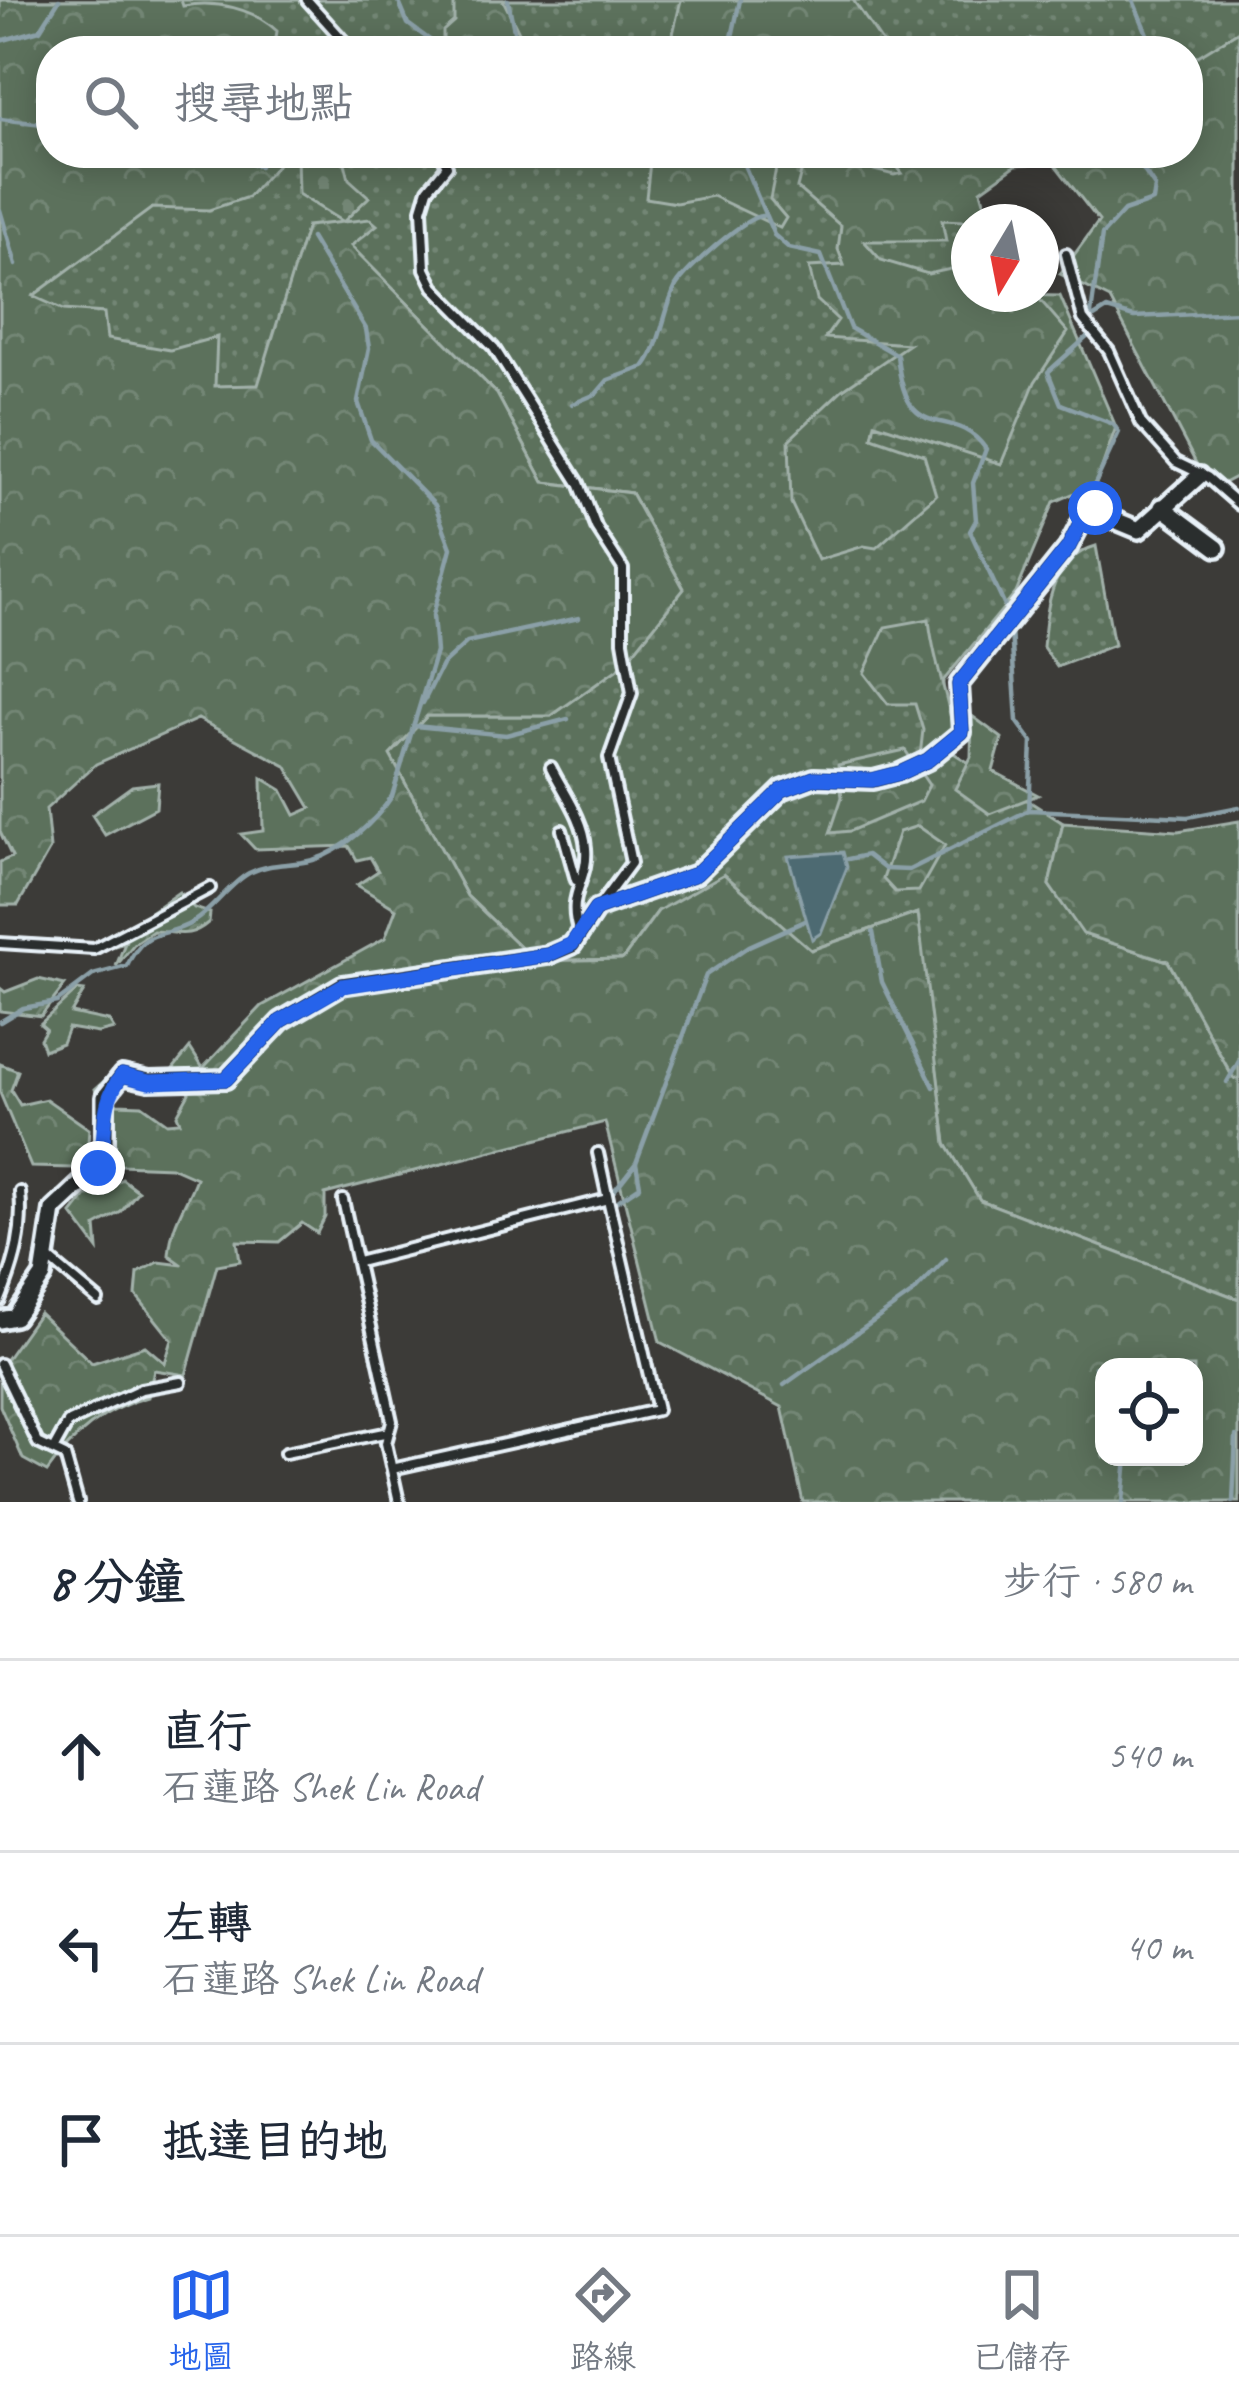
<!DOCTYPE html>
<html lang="zh-TW">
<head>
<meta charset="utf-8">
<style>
  body { margin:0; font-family:Caveat,"LXGW WenKai TC",sans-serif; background:#f2f2f3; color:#1f2937 }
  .controls { position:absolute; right:36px; bottom:36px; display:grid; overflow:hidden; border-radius:24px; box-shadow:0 6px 30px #0003 }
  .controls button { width:108px; height:108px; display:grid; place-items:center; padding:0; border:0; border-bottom:3px solid #e0e1e3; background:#fff; color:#1f2937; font:60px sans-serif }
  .compass { position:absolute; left:951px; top:204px; width:108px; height:108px; border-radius:50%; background:#fff; box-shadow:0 6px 30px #0003; rotate:190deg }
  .stop { position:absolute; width:36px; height:36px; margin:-27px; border:9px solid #2563eb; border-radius:50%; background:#fff }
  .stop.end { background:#2563eb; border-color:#fff; box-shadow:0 3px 12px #0008 }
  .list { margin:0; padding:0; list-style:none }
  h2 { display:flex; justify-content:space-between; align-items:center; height:156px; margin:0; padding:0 48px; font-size:51px }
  h2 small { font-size:39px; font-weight:400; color:#747a83 }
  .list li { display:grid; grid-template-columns:78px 1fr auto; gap:36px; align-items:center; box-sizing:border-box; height:192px; padding:0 48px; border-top:3px solid #e0e1e3 }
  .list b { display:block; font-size:45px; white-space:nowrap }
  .list p { margin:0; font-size:39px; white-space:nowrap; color:#747a83 }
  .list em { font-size:39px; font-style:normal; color:#747a83 }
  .icon { flex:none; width:66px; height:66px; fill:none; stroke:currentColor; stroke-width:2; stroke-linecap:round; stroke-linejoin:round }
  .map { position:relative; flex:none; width:1239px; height:1502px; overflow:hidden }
  .search { position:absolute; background:#fff; box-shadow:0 6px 30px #0003; left:36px; right:36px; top:36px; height:132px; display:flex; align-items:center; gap:30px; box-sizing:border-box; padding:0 42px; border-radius:48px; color:#747a83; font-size:45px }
  .sheet { height:732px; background:#fff }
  nav { display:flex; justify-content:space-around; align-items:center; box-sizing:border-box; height:168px; border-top:3px solid #e0e1e3; background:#fff; font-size:33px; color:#747a83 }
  nav a { display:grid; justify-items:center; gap:6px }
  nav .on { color:#2563eb }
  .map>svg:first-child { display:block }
</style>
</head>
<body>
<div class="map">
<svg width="1239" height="1502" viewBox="0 0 1239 1502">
  <defs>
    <pattern id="grass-dots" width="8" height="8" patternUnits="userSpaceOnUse" patternTransform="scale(3)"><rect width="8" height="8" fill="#5b715c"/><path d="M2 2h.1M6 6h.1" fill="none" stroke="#738674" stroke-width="1.8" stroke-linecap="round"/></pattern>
    <pattern id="forest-crowns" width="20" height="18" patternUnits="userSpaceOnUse" patternTransform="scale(3)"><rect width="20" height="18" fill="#5b715c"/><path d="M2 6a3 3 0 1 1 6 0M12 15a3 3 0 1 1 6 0" fill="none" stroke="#738674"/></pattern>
    <pattern id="cemetery-stones" width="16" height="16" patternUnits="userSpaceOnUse" patternTransform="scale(3)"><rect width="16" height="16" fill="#5b715c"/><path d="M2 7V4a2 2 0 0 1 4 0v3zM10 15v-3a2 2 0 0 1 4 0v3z" fill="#738674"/></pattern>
  </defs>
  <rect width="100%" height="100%" fill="#3c3b38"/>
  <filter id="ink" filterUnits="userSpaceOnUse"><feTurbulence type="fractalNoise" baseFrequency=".00833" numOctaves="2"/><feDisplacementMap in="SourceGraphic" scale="24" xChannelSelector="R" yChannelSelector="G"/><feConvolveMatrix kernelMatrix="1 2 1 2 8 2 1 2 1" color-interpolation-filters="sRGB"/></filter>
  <g filter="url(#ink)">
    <path fill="url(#grass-dots)" stroke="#a2b1aa" stroke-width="3" d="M0,0H1239V31L1198,57L1188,51L1030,39L1013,51H51V153H952L988,222H969V294L1060,296L1116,427L1096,484L1054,502L1016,593L943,681L941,745L1063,823L1049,885L1084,934L1168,961L1233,1078L1239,1079V1299L980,1200L946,1144L917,913L811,950L658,911L623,959L535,961L467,896L390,755L427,716H551L622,666L684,588L631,493L544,482L497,394L351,246L307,227L259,385L0,394Z
      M1096,546L1114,645L1057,667L1043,647C1047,607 1050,559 1096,546Z"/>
    <path fill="url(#forest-crowns)" stroke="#a2b1aa" stroke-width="3" fill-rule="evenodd" d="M0,0H181L183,6C216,0 253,8 277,31L274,51H51V153H277L278,164L248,197L209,210L152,208L33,296L64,310L104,313L107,339L170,350L217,337L215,386L258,385L307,226L370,219L377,225L351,246L497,394L544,482L631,493L684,589L622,666L551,716H427L390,755L467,896L535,961L623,959L658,911L724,874L811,950L918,913L946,1144L980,1200L1239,1299V1502H803L782,1407L660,1342L605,1122L325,1194V1217L317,1233L302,1223L279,1242L237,1241L240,1261L217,1265L186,1375L154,1370L148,1397C105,1408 71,1437 47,1472L23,1459L0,1406V1368L39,1313L92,1363L145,1346L165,1363L172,1340L136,1295L138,1273L159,1262L183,1265L169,1255C172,1220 185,1208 196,1178L171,1167L120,1165L95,1089L104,1081L117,1104L142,1105L167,1123L180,1122L177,1115L189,1093L173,1069L190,1048L203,1068L262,1006L385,938L396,909L357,885L378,871L370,857L357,860L349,846L255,849L241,834L263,831L262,778L282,790L295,815L311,808L286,766L198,719L96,764L46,809L50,849L18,905H0V862L12,857L0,832ZM1104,1367H1194V1457H1104Z
      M463,0H503L525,44L522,51H443V31L454,21V4Z
      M681,0H853L888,51H669Z
      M1239,31V475L1220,485L1195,483L1199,469L1110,299L1060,274L1099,221L1053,162L1016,165L981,190L990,222L942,220L946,241H864L881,260L928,274L969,265V294H1035L1068,332L1035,382L1001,464L875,423L872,437L924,455L936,495L876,548L864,546L818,560L791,503L789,440L842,390L909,344L825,338L838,320L817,300L809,267L844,265L838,249L841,226L797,188L806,153L894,175L902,173L887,153H1188V55L1198,56Z
      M651,153H713L714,160L778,158L770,199L786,218L780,228L712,196L676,203L646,198Z
      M929,619C933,664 951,700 955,745L920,756L923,730L915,704H888L864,673L885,627Z
      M972,716L1002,738L993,771L1038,795L990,814L955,789L971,757Z
      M905,750L929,785L921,801L850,831L830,833L842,797L838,765Z
      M158,783L156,808L105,835L92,815L132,786Z
      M1239,821V1079H1234L1168,961L1083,934L1049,885L1063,823L1178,831Z
      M918,826L945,845L919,891L895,892L883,879L899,832Z
      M179,892L194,908L210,913L209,922C188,940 178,932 153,931L134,944L116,966L125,943L93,952Z
      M38,979L65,985L41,1016L0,1011V988L5,992Z
      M77,990L84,991L71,1013L109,1021L114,1029L98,1033L68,1028L62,1043L44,1050L40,1039L46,1029L40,1024Z
      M0,1064L18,1071L11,1090L20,1105L46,1099L89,1129L87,1157L74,1168L31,1167L0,1093Z
      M122,1179L138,1191L121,1212L96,1226L98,1249L72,1214L86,1196L100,1195Z"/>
    <path fill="url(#cemetery-stones)" stroke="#a2b1aa" stroke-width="3" d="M297,153H356L345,163L349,179L369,197L343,222L298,194Z"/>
    <path fill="#4d6a72" stroke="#8ba0a8" stroke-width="3" d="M843,852L847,867L821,933L812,939L788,856Z"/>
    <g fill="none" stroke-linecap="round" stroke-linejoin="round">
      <path stroke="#8ba0a8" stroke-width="4.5" d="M398,0L408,24L445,51
        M508,0L518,51
        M1133,0L1154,51
        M0,41L40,30L59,0
        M729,51L740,0
        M0,119L51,125
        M211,153L260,166
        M739,153L774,235L789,248L821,255L850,328L897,355C907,453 951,399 986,449L973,483L976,520L970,531L1008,613
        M0,210L16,265
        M1094,317L1107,309L1134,317L1239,312
        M572,404L596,394L608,380L644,367C662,343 663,313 676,286C685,270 746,216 762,216
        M1087,501L1119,432L1113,424L1061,404L1048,372L1088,336L1102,235L1124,211L1153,201L1155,187L1132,153
        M1011,630L1017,721L1032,742L1029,810
        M423,703L442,665L467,642L579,618
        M415,726L506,735L568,719
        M848,859L867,855L885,869L909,870L1029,810L1188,817L1239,807
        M873,932L882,982L934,1087
        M0,1022L23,1008L57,1002L93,975L127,966C146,924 164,940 193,922C214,909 228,885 249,873C270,862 291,866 313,860C343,851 376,821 392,796L436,652L433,615L451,548L435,505L371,440L358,402L369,348L366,329L311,238
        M1227,1082L1239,1061
        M614,1191L636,1163
        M616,1202L640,1186L636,1163L706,975L749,946L805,921
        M1095,1367L1104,1390
        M784,1385L913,1293L946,1259
        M1123,1502L1127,1457
        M1233,1502L1236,1436"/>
      <defs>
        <path id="lane" d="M307,0L353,51
          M441,153L447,166L428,189L422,209L425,269L434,287L494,348L579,483L596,527L623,569V641L632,693L609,758L631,863L599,906
          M1066,254L1083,319L1109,351L1141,423L1176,462L1207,477L1239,505
          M551,767C564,793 584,819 586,848C589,882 565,893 579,933
          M562,830L576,880
          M0,943L94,949L210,888
          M598,1153L608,1199
          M343,1200L392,1421L386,1443L399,1502
          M47,1257L98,1300
          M358,1262L608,1199L657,1410L392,1469
          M0,1300C15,1263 24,1231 20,1192
          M0,1364L38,1443L65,1456L78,1502
          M53,1450L68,1423L141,1389L181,1382
          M285,1453L389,1432"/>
        <path id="street" d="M1162,507L1217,548
          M0,1320L15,1317L43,1276L53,1210L98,1168L105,1144V1097L122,1075L149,1081L226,1079L281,1021L342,985L548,955L572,945L596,909L696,874L782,790L814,778L873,780L900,773L928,760L962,732L959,684L1068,548L1088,509L1139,530L1199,476"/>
      </defs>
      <use href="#lane" stroke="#e8f1f8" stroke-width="16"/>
      <use href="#street" stroke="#e8f1f8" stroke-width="24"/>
      <use href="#lane" stroke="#2a2d2e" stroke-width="8"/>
      <use href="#street" stroke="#2a2d2e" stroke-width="15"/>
    </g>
  </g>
  <g fill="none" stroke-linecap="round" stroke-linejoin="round" filter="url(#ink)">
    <path stroke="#2563eb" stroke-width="15" d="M98,1168C109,1131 98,1107 122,1075L149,1082L226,1079L281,1021L342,986L548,955L572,944L596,909L696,874L782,790L814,778L872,780L900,773L928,760L962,732L959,684L1068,548L1088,509L1095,508"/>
  </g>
</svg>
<div class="controls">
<button><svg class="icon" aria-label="locate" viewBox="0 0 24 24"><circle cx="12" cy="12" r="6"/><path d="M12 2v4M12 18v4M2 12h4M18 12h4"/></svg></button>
</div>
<svg class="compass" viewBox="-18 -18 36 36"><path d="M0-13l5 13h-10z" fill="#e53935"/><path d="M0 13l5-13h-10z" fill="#747a83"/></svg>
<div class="stop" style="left:1095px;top:508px"></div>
<div class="stop end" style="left:98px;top:1168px"></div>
<div class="search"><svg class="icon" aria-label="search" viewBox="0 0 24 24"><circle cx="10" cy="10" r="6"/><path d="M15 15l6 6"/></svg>搜尋地點</div>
</div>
<section class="sheet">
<h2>8 分鐘<small>步行 · 580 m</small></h2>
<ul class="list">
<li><svg class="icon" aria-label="ahead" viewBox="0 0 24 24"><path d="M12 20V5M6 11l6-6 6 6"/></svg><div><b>直行</b><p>石蓮路 Shek Lin Road</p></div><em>540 m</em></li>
<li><svg class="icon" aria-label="left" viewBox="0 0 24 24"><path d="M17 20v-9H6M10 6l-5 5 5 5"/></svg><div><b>左轉</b><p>石蓮路 Shek Lin Road</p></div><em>40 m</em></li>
<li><svg class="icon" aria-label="arrive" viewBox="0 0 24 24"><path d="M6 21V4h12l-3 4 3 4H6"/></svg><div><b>抵達目的地</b></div></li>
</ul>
</section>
<nav>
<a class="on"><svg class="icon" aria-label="map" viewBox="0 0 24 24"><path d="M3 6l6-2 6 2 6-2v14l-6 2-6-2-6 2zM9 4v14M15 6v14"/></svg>地圖</a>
<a><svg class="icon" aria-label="directions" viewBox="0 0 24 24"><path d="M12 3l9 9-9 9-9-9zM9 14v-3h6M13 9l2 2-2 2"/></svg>路線</a>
<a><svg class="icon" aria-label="saved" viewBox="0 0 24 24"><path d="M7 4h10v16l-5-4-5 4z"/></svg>已儲存</a>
</nav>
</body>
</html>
